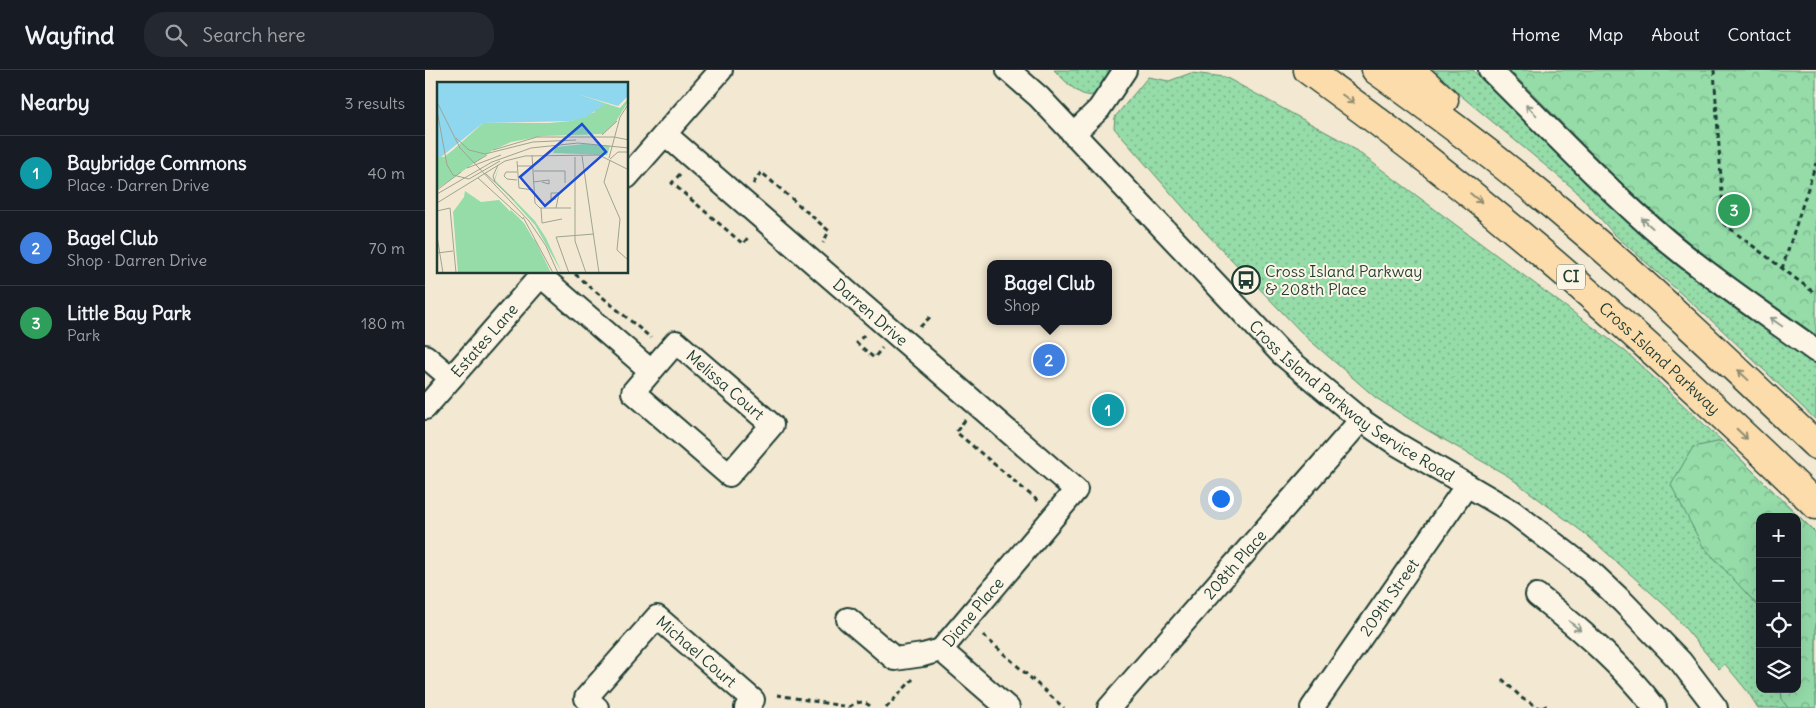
<!DOCTYPE html>
<html lang="en">
<head>
<meta charset="utf-8">
<style>
  body { margin:0; font-family:Delius,sans-serif; background:#242831; color:#f1f3f6 }
  .controls { position:absolute; right:15px; bottom:15px; display:grid; overflow:hidden; border-radius:10px; box-shadow:0 5px 20px #0002 }
  .controls button { width:45px; height:45px; display:grid; place-items:center; padding:0; border:0; border-bottom:1px solid #363941; background:#171b24; color:#f1f3f6; font:25px sans-serif }
  .you { position:absolute; left:795px; top:428px; width:18px; height:18px; margin:-12px; border:4px solid #fff; border-radius:50%; background:#1a73e8; box-shadow:0 0 0 8px #1a73e833 }
  .badge { display:grid; place-items:center; width:32px; height:32px; border-radius:50%; background:#92a19f; color:#fff; font-size:16px; font-weight:700 }
  .pin { position:absolute; translate:-50% -50%; border:2px solid #fff; box-shadow:0 1px 5px #0006 }
  .popup { position:absolute; left:562px; top:190px; width:125px; height:65px; box-sizing:border-box; display:grid; place-content:center; border-radius:10px; background:#171b24; filter:drop-shadow(0 1px 4px #0005); font-size:16px; white-space:nowrap; color:#9ea1a6 }
  .popup b { font-size:19px; color:#f1f3f6 }
  .popup::after { content:''; position:absolute; left:50%; top:100%; margin-left:-10px; border:10px solid transparent; border-top-color:#171b24 }
  .list { margin:0; padding:0; list-style:none }
  h2 { display:flex; justify-content:space-between; align-items:center; height:65px; margin:0; padding:0 20px; font-size:21px }
  h2 small { font-size:16px; font-weight:400; color:#9ea1a6 }
  .list li { display:grid; grid-template-columns:32px 1fr auto; gap:15px; align-items:center; box-sizing:border-box; height:75px; padding:0 20px; border-top:1px solid #363941 }
  .list b { display:block; font-size:19px; white-space:nowrap }
  .list p { margin:0; font-size:16px; white-space:nowrap; color:#9ea1a6 }
  .list em { font-size:16px; font-style:normal; color:#9ea1a6 }
  .icon { flex:none; width:28px; height:28px; fill:none; stroke:currentColor; stroke-width:2; stroke-linecap:round; stroke-linejoin:round }
  .map { position:relative; flex:none; width:1391px; height:638px; overflow:hidden }
  header { display:flex; align-items:center; gap:30px; box-sizing:border-box; height:70px; padding:0 25px; background:#171b24; border-bottom:1px solid #363941 }
  header strong { font-size:24px }
  nav { display:flex; gap:28px; margin-inline-start:auto; font-size:18px }
  .search { width:350px; height:45px; background:#242831; display:flex; align-items:center; gap:12px; box-sizing:border-box; padding:0 18px; border-radius:20px; color:#9ea1a6; font-size:19px }
  main { display:flex }
  aside { flex:1; background:#171b24 }
  .map>svg:first-child { display:block }
</style>
</head>
<body>
<header>
<strong>Wayfind</strong>
<div class="search"><svg class="icon" aria-label="search" viewBox="0 0 24 24"><circle cx="10" cy="10" r="6"/><path d="M15 15l6 6"/></svg>Search here</div>
<nav><a>Home</a><a>Map</a><a>About</a><a>Contact</a></nav>
</header>
<main>
<aside>
<h2>Nearby<small>3 results</small></h2>
<ul class="list">
<li><span class="badge" style="background:#0f9aa8">1</span><div><b>Baybridge Commons</b><p>Place · Darren Drive</p></div><em>40 m</em></li>
<li><span class="badge" style="background:#3f7fe0">2</span><div><b>Bagel Club</b><p>Shop · Darren Drive</p></div><em>70 m</em></li>
<li><span class="badge" style="background:#2e9e5b">3</span><div><b>Little Bay Park</b><p>Park</p></div><em>180 m</em></li>
</ul>
</aside>
<div class="map">
<svg width="1391" height="638" viewBox="0 0 1391 638">
  <defs>
    <pattern id="grass-dots" width="8" height="8" patternUnits="userSpaceOnUse" patternTransform="scale(1.25)"><rect width="8" height="8" fill="#95dca9"/><path d="M2 2h.1M6 6h.1" fill="none" stroke="#79b48a" stroke-width="1.8" stroke-linecap="round"/></pattern>
    <pattern id="forest-crowns" width="20" height="18" patternUnits="userSpaceOnUse" patternTransform="scale(1.25)"><rect width="20" height="18" fill="#95dca9"/><path d="M2 6a3 3 0 1 1 6 0M12 15a3 3 0 1 1 6 0" fill="none" stroke="#79b48a"/></pattern>
  </defs>
  <rect width="100%" height="100%" fill="#f3e8d1"/>
  <filter id="ink" filterUnits="userSpaceOnUse"><feTurbulence type="fractalNoise" baseFrequency=".02" numOctaves="2"/><feDisplacementMap in="SourceGraphic" scale="10" xChannelSelector="R" yChannelSelector="G"/><feConvolveMatrix kernelMatrix="1 2 1 2 8 2 1 2 1" color-interpolation-filters="sRGB"/></filter>
  <g filter="url(#ink)">
    <path fill="url(#grass-dots)" stroke="#5a8c6e" fill-rule="evenodd" d="M629,0H689C685,7 680,14 675,20C661,37 640,10 629,0Z
      M1005,0H1048L1145,95L1317,241L1391,293V350L1296,259L1189,164L1150,120Z
      M766,3L800,7L921,73L1200,281L1297,371L1391,463V638H1333L1323,622L1300,594L1294,599L1245,540L1163,466L1083,406L1002,360L951,328L881,267L779,161L689,58L690,47L723,7L744,11ZM1335,447H1372V619H1335Z"/>
    <path fill="url(#forest-crowns)" stroke="#5a8c6e" d="M1084,0H1391V265C1339,228 1286,193 1239,151C1184,104 1135,50 1084,0Z
      M1297,371L1391,463V638H1363L1357,630L1356,619H1372V447H1335V538L1277,475L1246,415L1268,377Z"/>
    <g fill="none" stroke-linecap="round" stroke-linejoin="round">
      <defs>
        <g id="minor">
          <path id="s1" d="M583,0L614,27L857,284L936,350L970,373L1088,442L1165,501L1198,532L1256,592L1291,638"/>
          <path d="M1065,0C1123,57 1179,117 1241,170C1288,210 1340,244 1391,281"/>
          <path id="s2" d="M240,64L651,420L516,580L498,585L470,589L423,549"/>
          <path d="M648,64L674,39L700,0"/>
          <path d="M202,107L296,0"/>
          <path id="s3" d="M116,206L226,301L251,272L347,355L304,405L208,322L226,301"/>
          <path d="M0,286L26,308"/>
          <path id="s4" d="M0,338L119,202"/>
          <path d="M1112,525C1155,559 1197,595 1230,638"/>
          <path d="M516,580L583,638"/>
          <path id="s5" d="M172,638L161,628L232,547L328,630L321,638"/>
          <path id="s6" d="M684,638L936,350"/>
          <path id="s7" d="M887,638L1042,415"/>
        </g>
        <g id="highway">
          <path id="s8" d="M883,0C1021,99 1150,207 1273,323C1313,360 1353,397 1391,435"/>
          <path d="M951,0C1024,52 1095,106 1163,165C1241,232 1316,304 1391,375"/>
          <path d="M985,0L1019,30"/>
        </g>
      </defs>
      <use href="#minor" stroke="#1f3d34" stroke-width="26"/>
      <use href="#highway" stroke="#1f3d34" stroke-width="31"/>
      <path stroke="#1f3d34" stroke-width="3" stroke-dasharray="5 4" stroke-linecap="butt" d="M1289,0L1299,154L1391,224
        M255,104L247,113L318,174L324,166
        M328,114L336,102L404,161L398,173
        M1357,199L1391,93
        M150,204L226,268
        M495,257L505,247
        M439,265L432,273L449,288L457,278
        M540,350L531,362L613,431
        M558,565L639,638
        M1077,609L1098,629L1115,638
        M352,625L424,637
        M424,637C432,631 440,630 447,638
        M461,638L488,609
        M1117,638L1121,636L1125,638"/>
      <use href="#minor" stroke="#fcf5e5" stroke-width="22"/>
      <use href="#highway" stroke="#fddcac" stroke-width="28"/>
    </g>
    <defs><path id="oneway-shaft" d="M-6 0H5M1.5-3L5.5 0L1.5 3" fill="none" stroke-width="1.6" stroke-linecap="round" stroke-linejoin="round" transform="scale(1.25)"/></defs>
    <g stroke="#8e8c70">
      <use href="#oneway-shaft" transform="translate(923 29) rotate(37)"/>
      <use href="#oneway-shaft" transform="translate(1051 128) rotate(39)"/>
      <use href="#oneway-shaft" transform="translate(1318 305) rotate(-137)"/>
      <use href="#oneway-shaft" transform="translate(1317 364) rotate(44)"/>
    </g>
    <g stroke="#8e998c">
      <use href="#oneway-shaft" transform="translate(1106 40) rotate(-135)"/>
      <use href="#oneway-shaft" transform="translate(1222 153) rotate(-138)"/>
      <use href="#oneway-shaft" transform="translate(1351 252) rotate(-145)"/>
      <use href="#oneway-shaft" transform="translate(1150 556) rotate(40)"/>
    </g>
  </g>
  <defs>
    <symbol id="bus-ring" viewBox="-11 -11 22 22"><circle r="9.5" fill="#fcf5e5" stroke="#1f3d34" stroke-width="1.5"/><path d="M-5-6H5V4H4V6H2V4H-2V6H-4V4H-5ZM-3.5-4V0h7V-4ZM-3.5 1.2v1.5H-2V1.2ZM2 1.2v1.5H3.5V1.2Z" fill="#1f3d34"/></symbol>
  </defs>
  <g fill-rule="evenodd">
    <use href="#bus-ring" x="805" y="194" width="32" height="32"/>
  </g>
  <g text-anchor="middle" stroke-width="4" stroke-linejoin="round" paint-order="stroke">
    <rect fill="#fcf5e5" stroke="#617469" stroke-width="1" x="1132" y="194.5" width="28" height="25" rx="4"/>
    <g font-size="15" font-weight="bold" fill="#1f3d34">
      <text x="1146" y="212">CI</text>
    </g>
    <g font-size="16" fill="#1f3d34" stroke="#fcf5e5" text-anchor="start">
      <text x="840" y="207">Cross Island Parkway<tspan x="840" dy="18">&amp; 208th Place</tspan></text>
    </g>
    <g font-size="16" fill="#1f3d34" stroke="#fcf5e5">
      <text dy="6" stroke="none"><textPath href="#s2" startOffset="272">Darren Drive</textPath></text>
      <text dy="6" stroke="none"><textPath href="#s4" startOffset="90">Estates Lane</textPath></text>
      <text dy="6" stroke="none"><textPath href="#s8" startOffset="455">Cross Island Parkway</textPath></text>
      <text dy="6" stroke="none"><textPath href="#s3" startOffset="249">Melissa Court</textPath></text>
      <text dy="6" stroke="none"><textPath href="#s1" startOffset="479">Cross Island Parkway Service Road</textPath></text>
      <text dy="6" stroke="none"><textPath href="#s6" startOffset="191">208th Place</textPath></text>
      <text dy="6" stroke="none"><textPath href="#s7" startOffset="135">209th Street</textPath></text>
      <text transform="translate(548 542) rotate(-50)" y="6">Diane Place</text>
      <text dy="6" stroke="none"><textPath href="#s5" startOffset="175">Michael Court</textPath></text>
    </g>
  </g>
  <g transform="translate(12 12)">
    <rect width="191" height="191" fill="#f3e8d1"/>
    <path d="M147,62L173,64L170,73L116,71L119,65ZM62,85L58,98L98,139L109,156L125,191L98,143L57,98ZM28,109L44,120L62,118L70,126L99,160L114,191H21L16,130L27,115Z" fill="#95dca9"/>
    <path d="M140,12L183,26L191,17V20L178,41L166,52L106,54L74,60L56,68L0,107V74L7,75L16,68L46,41H112L134,39L158,30ZM73,127L87,141L98,160L90,156L82,163L78,161L81,157L75,144Z" fill="#95dca9"/>
    <path d="M75,47L77,57L58,61L57,50ZM35,56L52,60L50,69L33,66ZM22,71L27,83L15,88L13,78Z" fill="#95dca9"/>
    <path d="M0,0H191V14L181,24L140,12L168,22L149,35L134,39L46,41L4,75L0,74Z" fill="#8ed7ef"/>
    <path fill="none" stroke="#9ea492" stroke-width="1" d="M0,20L23,66L92,139L109,164L121,191M0,28L10,83L16,93L32,97L63,79M165,53L180,39M177,55L192,58M19,56L32,68L48,72L96,60L139,58M56,68L100,55H177M95,73L98,121L103,126H134M145,74L162,191M138,75V159L149,191M172,76L183,35L192,21M173,77L181,70H192M173,78L167,100L183,137L180,168L192,179M80,79L82,106L96,108M37,81L50,73M80,84H96M30,86L64,73M97,89H128V101M48,91L77,118M41,96L86,137M80,98L70,97L67,94L69,90H80M58,100L56,94L61,83M96,100L112,98V102L105,100M0,108L24,90M0,112L55,80L94,66L141,61L192,66M119,117H114V111H122L119,126M0,121L68,79L88,74L162,73L192,88M104,126L105,141L125,137M0,129L13,126L19,191M86,135L116,191M0,154L6,191M0,171L16,169M132,191L119,155L157,152"/>
    <path fill="#1d4ed8" fill-opacity="0.15" stroke="#1d4ed8" stroke-width="2.5" d="M145,42L169,70L108,124L83,95Z"/>
    <rect width="191" height="191" fill="none" stroke="#1f3d34" stroke-width="2.5"/>
  </g>
</svg>
<div class="controls">
<button>+</button>
<button>−</button>
<button><svg class="icon" aria-label="locate" viewBox="0 0 24 24"><circle cx="12" cy="12" r="6"/><path d="M12 2v4M12 18v4M2 12h4M18 12h4"/></svg></button>
<button><svg class="icon" aria-label="layers" viewBox="0 0 24 24"><path d="M12 4l9 5-9 5-9-5zM3 14l9 5 9-5"/></svg></button>
</div>
<div class="you"></div>
<div class="pin badge" style="left:683px;top:340px;background:#0f9aa8">1</div>
<div class="pin badge" style="left:624px;top:290px;background:#3f7fe0">2</div>
<div class="popup"><b>Bagel Club</b>Shop</div>
<div class="pin badge" style="left:1309px;top:140px;background:#2e9e5b">3</div>
</div>
</main>
</body>
</html>
